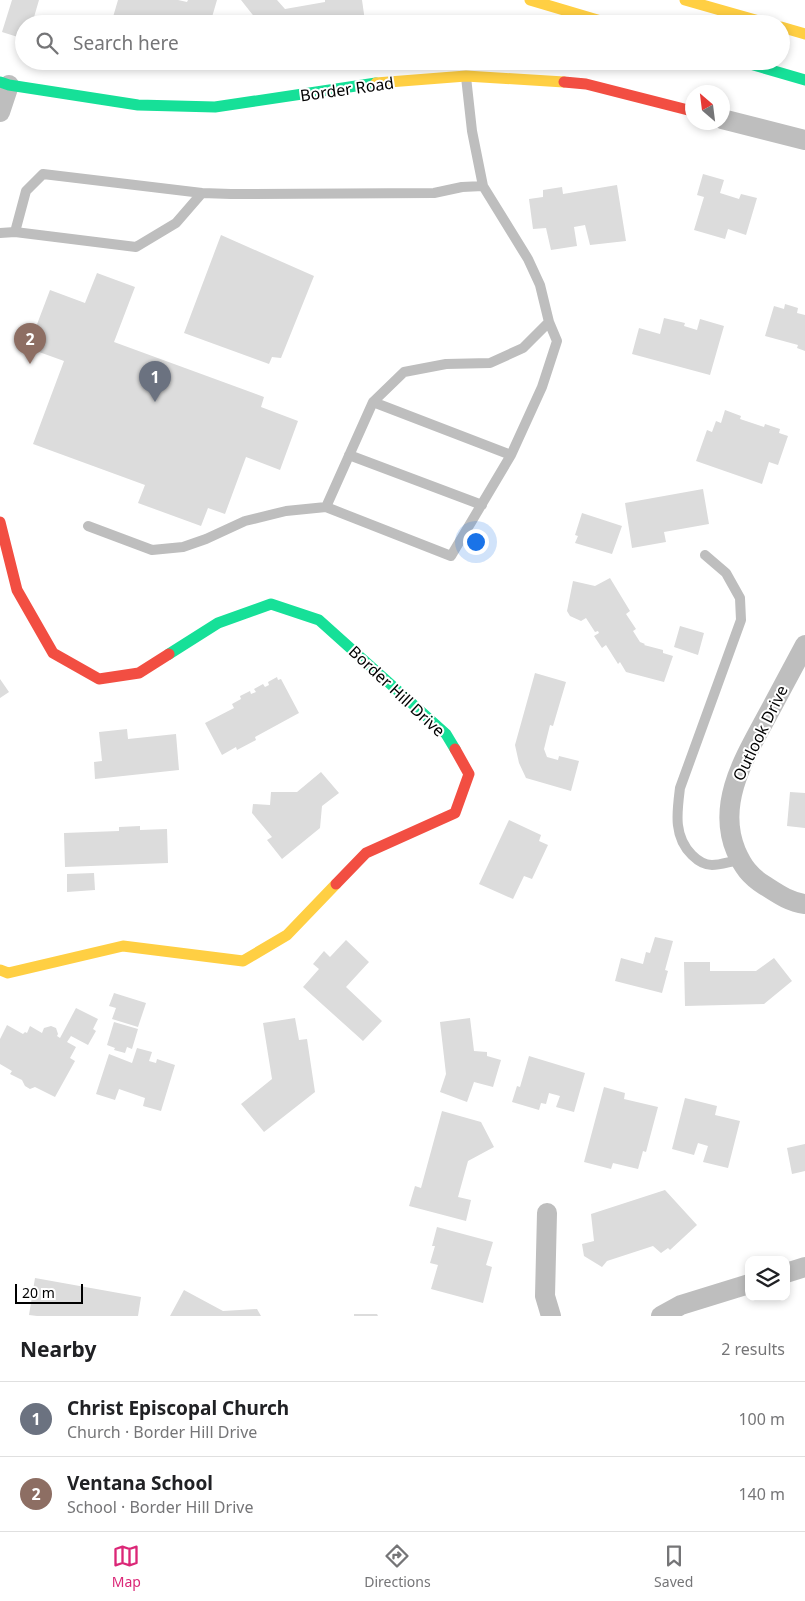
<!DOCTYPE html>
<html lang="en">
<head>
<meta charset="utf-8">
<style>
  body { margin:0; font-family:"Noto Sans",sans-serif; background:#f6f6f6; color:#202124 }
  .controls { position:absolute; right:15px; bottom:15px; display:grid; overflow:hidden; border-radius:10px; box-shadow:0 2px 8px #0003 }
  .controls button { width:45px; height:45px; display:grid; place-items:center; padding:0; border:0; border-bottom:1px solid #e0e0e0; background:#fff; color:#202124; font:25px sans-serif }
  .compass { position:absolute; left:685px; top:85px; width:45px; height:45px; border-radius:50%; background:#fff; box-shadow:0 2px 8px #0003; rotate:332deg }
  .scale { position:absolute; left:15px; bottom:12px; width:68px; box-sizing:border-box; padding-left:5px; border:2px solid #000; border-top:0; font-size:14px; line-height:18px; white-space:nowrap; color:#000; -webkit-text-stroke:4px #fff; paint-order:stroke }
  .you { position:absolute; left:475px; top:541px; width:18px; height:18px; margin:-12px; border:4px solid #fff; border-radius:50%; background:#1a73e8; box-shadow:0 0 0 8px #1a73e833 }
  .badge { display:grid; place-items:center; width:32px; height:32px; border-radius:50%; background:#db2777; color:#fff; font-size:16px; font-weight:700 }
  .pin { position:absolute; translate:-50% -41px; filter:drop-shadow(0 1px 2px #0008) }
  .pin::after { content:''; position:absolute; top:26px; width:18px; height:15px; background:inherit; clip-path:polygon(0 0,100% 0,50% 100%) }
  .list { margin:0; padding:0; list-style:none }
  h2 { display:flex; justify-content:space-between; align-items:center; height:65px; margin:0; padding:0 20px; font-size:21px }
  h2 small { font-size:16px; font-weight:400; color:#757577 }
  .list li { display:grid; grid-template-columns:32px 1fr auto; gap:15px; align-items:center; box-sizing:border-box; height:75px; padding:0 20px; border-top:1px solid #e0e0e0 }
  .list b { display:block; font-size:19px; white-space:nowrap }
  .list p { margin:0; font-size:16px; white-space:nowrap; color:#757577 }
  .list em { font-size:16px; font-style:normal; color:#757577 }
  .icon { flex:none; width:28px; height:28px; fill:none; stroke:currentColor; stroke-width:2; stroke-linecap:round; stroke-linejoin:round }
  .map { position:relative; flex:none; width:805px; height:1316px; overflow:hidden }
  .search { position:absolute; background:#fff; box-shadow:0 2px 8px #0003; left:15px; right:15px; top:15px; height:55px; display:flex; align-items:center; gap:12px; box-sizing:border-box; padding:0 18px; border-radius:28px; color:#757577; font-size:19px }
  .sheet { height:215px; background:#fff }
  nav { display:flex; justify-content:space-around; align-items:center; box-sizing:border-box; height:70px; border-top:1px solid #e0e0e0; background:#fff; font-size:14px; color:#757577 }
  nav a { display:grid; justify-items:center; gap:2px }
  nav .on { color:#db2777 }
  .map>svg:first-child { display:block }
</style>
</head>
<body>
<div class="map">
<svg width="805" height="1316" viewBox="0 0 805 1316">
  <rect width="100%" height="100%" fill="#fff"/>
  <path fill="#dcdcdc" d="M12,0H39L32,24H24V39L2,32Z
    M118,0H178L187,2L188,0H217L210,24H135L113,17Z
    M241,0H277L285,9L325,2V0H362L365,21L356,22L357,24H260Z
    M703,174L724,180L720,193L739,199L741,194L757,198L746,235L728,229L725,239L694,230L704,197L697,195Z
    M617,185L626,241L590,245L585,225L574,227L577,246L551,250L546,228L533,229L529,199L543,197V190L562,187L563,194Z
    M221,235L314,276L281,358L272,357L269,364L184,333Z
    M97,273L135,287L114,342L264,397L261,407L298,421L280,470L246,457L225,514L208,508L201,526L138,503L145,485L33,444L64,361L28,348L50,290L85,303Z
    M785,304L798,308L797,313L805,315V351L797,348L798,345L765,336L774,306L784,309Z
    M664,318L685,323L684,326L697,330L700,319L724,326L710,375L632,354L639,328L660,334Z
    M725,410L741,416L740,419L764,427L765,424L780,429L779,433L788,436L778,465L769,462L762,484L696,461L707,430L712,432L716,421L721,423Z
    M703,489L709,524L664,532L666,542L632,548L625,503Z
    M582,513L622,526L612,554L575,543L578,536L575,535Z
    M610,578L630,611L626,614L636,629L633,631L640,642L645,644L644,645L663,650V653L673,656L664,682L626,672L620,662L618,664L606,645L602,648L594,636L599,633L598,631L595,632L586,618L581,621L570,616L567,611L573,581L595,586Z
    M680,626L704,633L698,655L674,647Z
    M535,673L566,682L553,726L550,725L544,749L547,757L558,760L559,756L579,761L571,791L526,778L519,763L515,745Z
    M277,677L278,680L281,679L299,713L255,737L256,740L237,750L236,747L222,755L205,723L234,708L232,704L241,699L240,696L250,691L251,694L256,692L254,689L263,684L265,687L269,685L268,682Z
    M0,679L9,692L0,698Z
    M127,729L128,739L176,734L179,770L95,779L94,762L102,761L99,732Z
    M321,772L339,793L322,806L320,828L282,859L267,840L272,837L252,813L253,804L270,805L271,792H297Z
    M790,792L805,793V828L787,826Z
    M509,820L541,835L539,841L548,845L532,879L524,876L513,899L479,884Z
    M140,826V830L167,829L168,863L65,867L64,833L119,831V827Z
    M94,873L95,890L67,892V874Z
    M655,937L673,941L665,970L668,971L662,993L615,981L621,958L643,964L646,952L650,953Z
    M346,940L369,962L346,987L382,1021L363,1041L303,987L319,969L313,964L324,951L330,957Z
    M774,958L792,981L764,1004L685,1006L684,962H710V971H756Z
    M114,993L146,1003L138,1027L112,1019L116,1008L109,1006Z
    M76,1008L98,1019L93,1029L96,1031L88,1045L71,1036L67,1042L76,1047L70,1058L75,1061L55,1097L35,1087L30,1089L25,1086L22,1080L10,1074L12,1071L0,1064V1039L7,1025L23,1034L25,1032L27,1033L30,1026L42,1033L44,1028L51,1026L56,1028L58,1034L57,1036L60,1038Z
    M295,1018L299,1040L307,1039L315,1092L264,1132L241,1104L272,1079L263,1023Z
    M470,1018L474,1051L487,1052V1056L501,1060L493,1087L474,1082L467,1102L440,1092L446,1074L440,1022Z
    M114,1022L138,1029L132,1049L127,1047L125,1053L114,1050L115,1048L107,1045Z
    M137,1048L152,1052L149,1061L156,1063L157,1059L175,1065L161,1111L143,1106L145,1098L119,1089L115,1100L96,1094L109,1054L132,1063Z
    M529,1056L585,1073L574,1112L556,1107L560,1096L549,1093L546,1104L541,1103L539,1110L512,1102L517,1086L520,1087Z
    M604,1087L625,1093L624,1099L658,1107L646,1152L643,1151L638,1169L613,1163L611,1169L584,1162Z
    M685,1098L717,1106L715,1115L740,1121L728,1168L703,1162L708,1146L698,1143L694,1155L672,1149Z
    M442,1111L481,1122L494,1147L468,1161L458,1197L471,1200L466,1221L409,1206L415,1186L421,1188Z
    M805,1144V1171L792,1174L787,1148Z
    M665,1190L697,1225L670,1250L668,1248L661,1253L653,1246L607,1261L602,1267L584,1256L582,1244L594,1241L591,1214Z
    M437,1227L493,1242L486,1265L492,1267L483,1303L431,1289L438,1265L430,1263L435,1246H432Z
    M35,1278L141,1297L138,1316H37L29,1315Z
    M184,1290L223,1311L257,1309L261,1316H170Z
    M354,1314H377L378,1316H354Z"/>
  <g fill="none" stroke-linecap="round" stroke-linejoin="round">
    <path stroke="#bebebe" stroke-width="10" d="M15,232L26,191L43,174L202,193L231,194L434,193L462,187L483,186
      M0,233L15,232L136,247L176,223L202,193
      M373,402L511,455
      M349,455L482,505
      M326,507L373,402L404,372L446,364L490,363L523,348L549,322
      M88,526L152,550L183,547L206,539L245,521L286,511L326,507L451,556L511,455L542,387L557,341L549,322L540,285L528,259L483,186L472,131L466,77
      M705,555L726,573L740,598L741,620L680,788C677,812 673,836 692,855C697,860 705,865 712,865C721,865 731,861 740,860"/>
    <path stroke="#bebebe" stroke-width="20" d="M0,112L9,85
      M722,119L805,140
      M805,645C792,669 780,692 767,716C745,757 716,803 736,851C743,867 750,876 764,885C778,894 789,902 805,904
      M547,1213L545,1296L551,1316
      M786,1273L805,1267
      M661,1316L681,1305L749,1284"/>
    <path stroke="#16e098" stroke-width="11" d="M740,61L805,80
      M0,82L9,85L138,105L215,107L376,83
      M169,654L218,623L271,604L319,620L446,734L455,749"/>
    <path stroke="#ffcf43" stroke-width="11" d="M530,0L611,24
      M685,0L769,24
      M781,27L805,34
      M376,83L466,76L564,82
      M0,970L8,973L123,946L243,961L287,935L336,884"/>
    <path stroke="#f24e42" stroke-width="11" d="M564,82L586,84L692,111
      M0,522L17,590L53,653L99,679L139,673L169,654
      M336,884L366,853L455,813L469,774L455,749"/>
  </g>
  <g text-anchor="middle" stroke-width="4" stroke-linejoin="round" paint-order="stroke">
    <g font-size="16" fill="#000" stroke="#fff">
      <text transform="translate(347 89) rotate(-8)" y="6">Border Road</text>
      <text transform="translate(397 691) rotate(43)" y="6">Border Hill Drive</text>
      <text transform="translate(760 733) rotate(-64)" y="6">Outlook Drive</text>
    </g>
  </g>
</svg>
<div class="controls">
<button><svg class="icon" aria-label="layers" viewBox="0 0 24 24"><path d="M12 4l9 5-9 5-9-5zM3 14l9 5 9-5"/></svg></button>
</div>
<svg class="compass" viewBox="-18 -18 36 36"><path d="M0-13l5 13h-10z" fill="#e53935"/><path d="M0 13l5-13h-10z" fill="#757577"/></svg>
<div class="scale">20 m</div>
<div class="you"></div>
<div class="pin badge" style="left:155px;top:402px;background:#6b7280">1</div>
<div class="pin badge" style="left:30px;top:364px;background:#8d6e63">2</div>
<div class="search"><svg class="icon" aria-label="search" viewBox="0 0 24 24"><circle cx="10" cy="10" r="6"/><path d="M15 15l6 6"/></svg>Search here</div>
</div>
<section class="sheet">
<h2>Nearby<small>2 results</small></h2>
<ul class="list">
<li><span class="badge" style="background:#6b7280">1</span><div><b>Christ Episcopal Church</b><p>Church · Border Hill Drive</p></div><em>100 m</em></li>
<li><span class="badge" style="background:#8d6e63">2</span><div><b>Ventana School</b><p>School · Border Hill Drive</p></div><em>140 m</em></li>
</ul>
</section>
<nav>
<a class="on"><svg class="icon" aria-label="map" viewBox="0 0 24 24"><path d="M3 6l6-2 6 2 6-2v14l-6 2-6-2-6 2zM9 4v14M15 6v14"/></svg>Map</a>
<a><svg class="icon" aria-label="directions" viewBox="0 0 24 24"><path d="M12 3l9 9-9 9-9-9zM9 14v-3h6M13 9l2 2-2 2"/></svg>Directions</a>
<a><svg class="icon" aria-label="saved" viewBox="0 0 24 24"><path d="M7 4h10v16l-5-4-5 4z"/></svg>Saved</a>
</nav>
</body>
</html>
